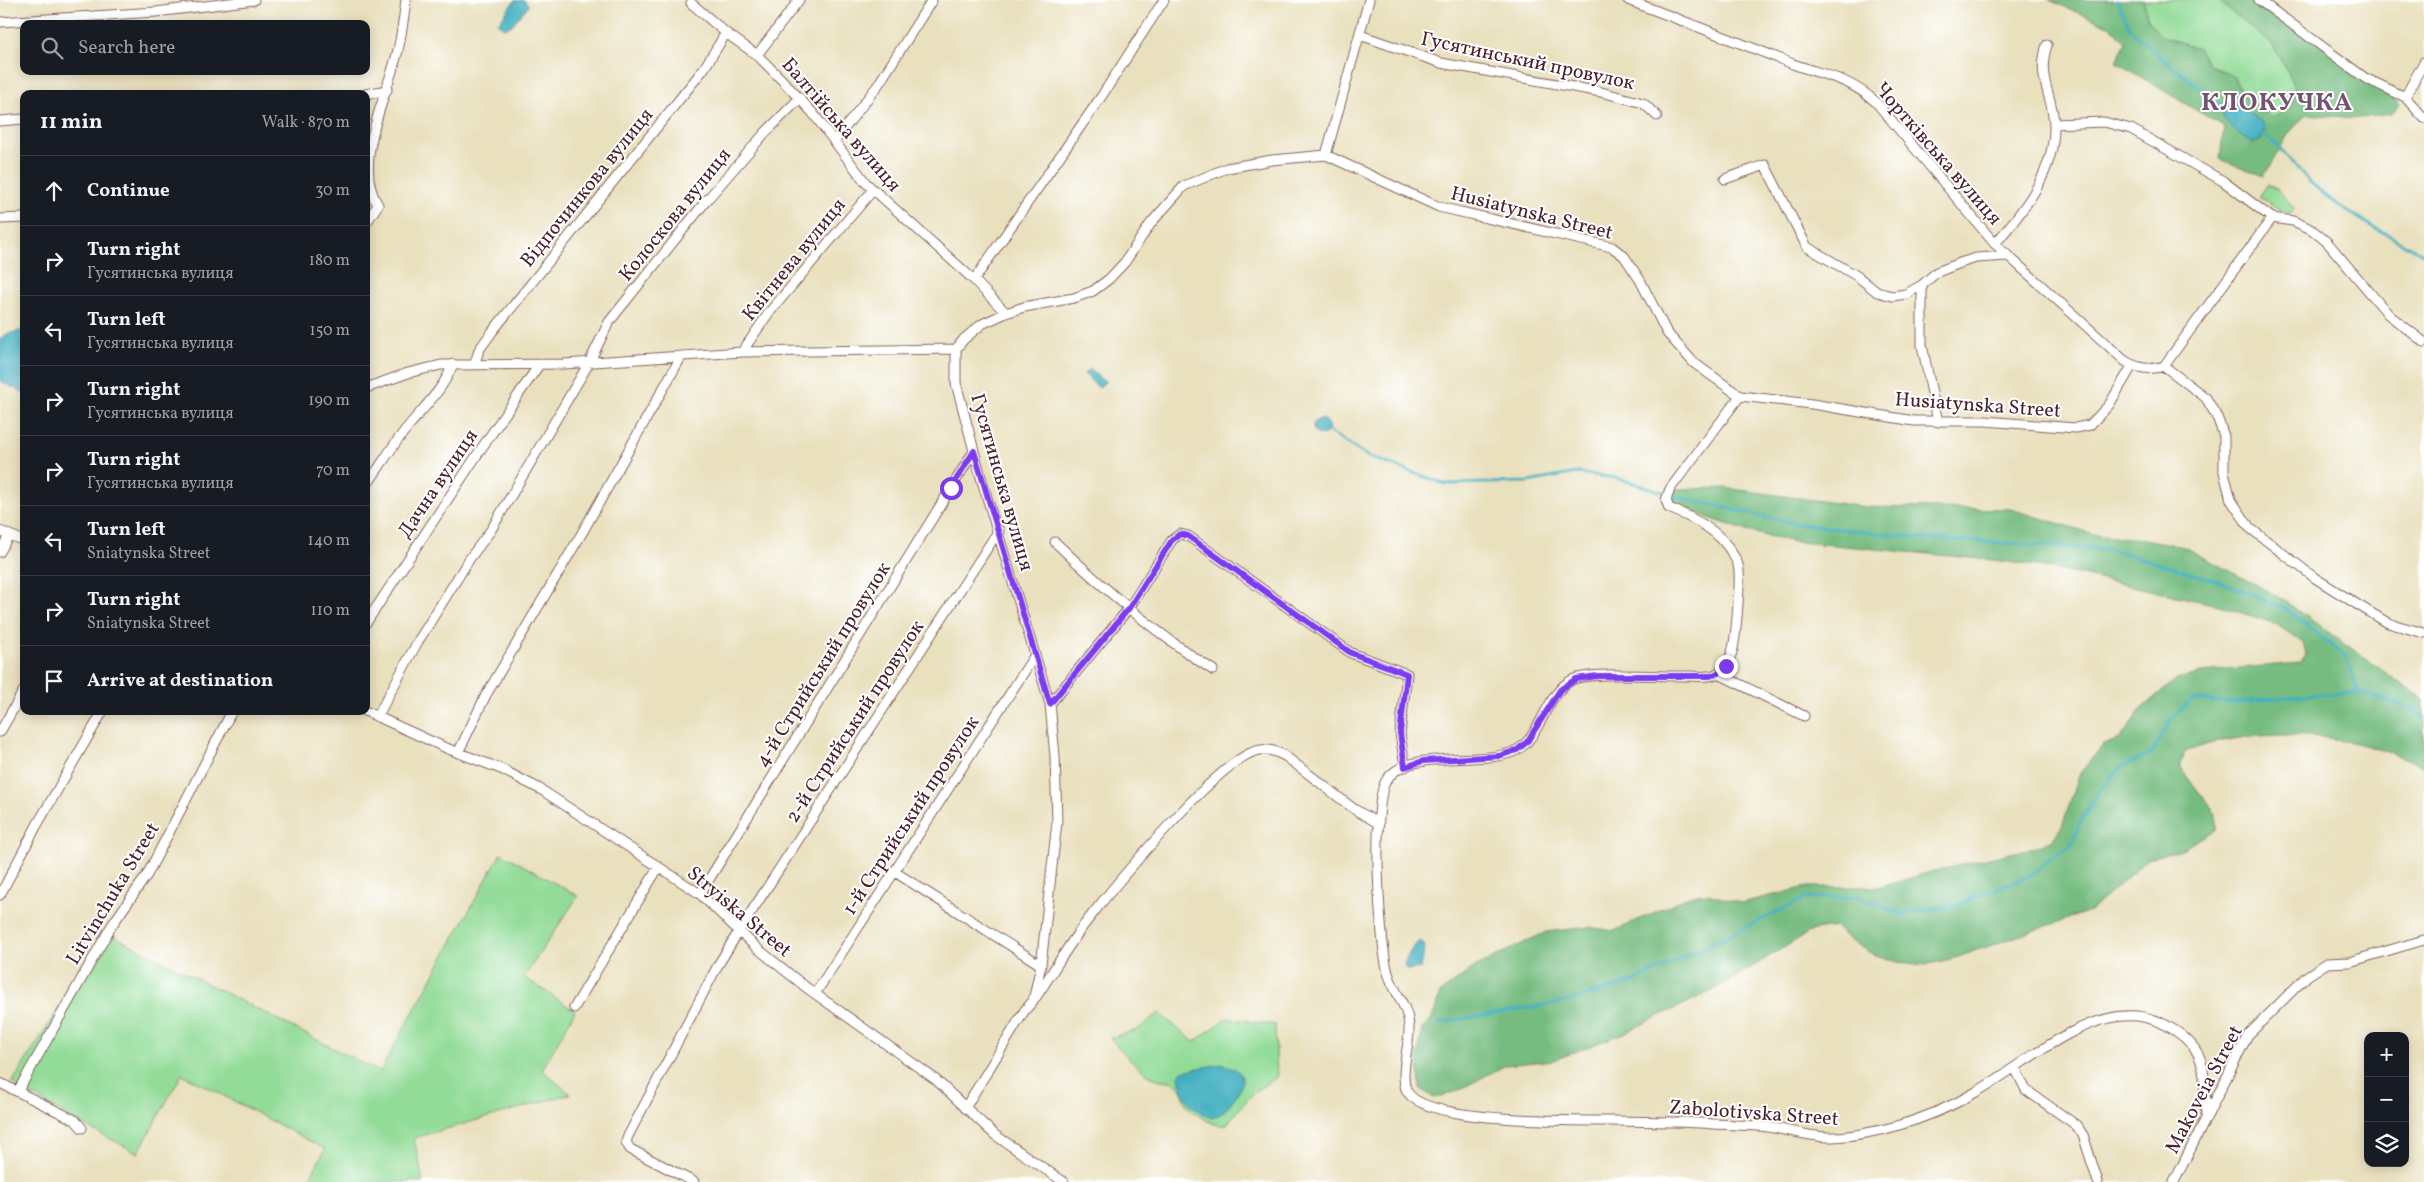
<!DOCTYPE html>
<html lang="en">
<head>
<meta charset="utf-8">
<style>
  body { margin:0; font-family:Vollkorn,serif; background:#20242c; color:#f1f3f6 }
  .controls { position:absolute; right:15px; bottom:15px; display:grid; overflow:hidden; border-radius:10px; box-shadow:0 2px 12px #0003 }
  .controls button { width:45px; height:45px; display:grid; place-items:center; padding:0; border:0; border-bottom:1px solid #363941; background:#171b24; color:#f1f3f6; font:25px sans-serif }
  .stop { position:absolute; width:15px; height:15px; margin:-11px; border:4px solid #7c3aed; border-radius:50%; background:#fff }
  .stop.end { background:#7c3aed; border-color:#fff; box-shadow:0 1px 5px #0008 }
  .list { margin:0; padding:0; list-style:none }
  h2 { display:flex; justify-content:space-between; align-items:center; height:65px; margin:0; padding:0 20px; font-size:21px }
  h2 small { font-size:16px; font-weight:400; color:#9ea1a6 }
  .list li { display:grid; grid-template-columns:32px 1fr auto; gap:15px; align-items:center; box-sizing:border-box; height:70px; padding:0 20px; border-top:1px solid #363941 }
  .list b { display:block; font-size:19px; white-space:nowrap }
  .list p { margin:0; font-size:16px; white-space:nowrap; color:#9ea1a6 }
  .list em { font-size:16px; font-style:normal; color:#9ea1a6 }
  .icon { flex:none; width:28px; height:28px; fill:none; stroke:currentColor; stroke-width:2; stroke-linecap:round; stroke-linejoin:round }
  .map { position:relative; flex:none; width:2424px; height:1182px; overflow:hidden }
  .search { position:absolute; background:#171b24; box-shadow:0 2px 12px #0003; left:20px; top:20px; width:350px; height:55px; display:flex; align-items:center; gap:12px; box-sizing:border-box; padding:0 18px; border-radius:10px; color:#9ea1a6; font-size:19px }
  .panel { position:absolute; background:#171b24; box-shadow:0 2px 12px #0003; left:20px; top:90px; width:350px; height:625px; border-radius:10px }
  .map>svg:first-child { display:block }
</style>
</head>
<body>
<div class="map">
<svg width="2424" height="1182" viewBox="0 0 2424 1182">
  <rect width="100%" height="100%" fill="#fff"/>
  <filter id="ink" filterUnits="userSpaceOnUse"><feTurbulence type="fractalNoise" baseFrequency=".02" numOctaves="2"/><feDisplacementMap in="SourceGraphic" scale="10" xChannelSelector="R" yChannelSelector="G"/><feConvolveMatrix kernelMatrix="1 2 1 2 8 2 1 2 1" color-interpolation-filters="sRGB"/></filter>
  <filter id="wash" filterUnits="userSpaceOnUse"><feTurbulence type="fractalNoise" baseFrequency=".0096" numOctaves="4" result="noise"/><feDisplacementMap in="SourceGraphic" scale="20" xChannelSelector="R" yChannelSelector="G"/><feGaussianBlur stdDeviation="1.12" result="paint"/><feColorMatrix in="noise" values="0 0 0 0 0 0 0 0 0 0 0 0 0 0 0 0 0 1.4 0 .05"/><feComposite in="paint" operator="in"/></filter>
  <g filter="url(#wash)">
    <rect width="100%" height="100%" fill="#e9e0bd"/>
    <path fill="#93dc98" stroke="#6e7e62" d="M2144,0H2217L2272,44L2288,71L2295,91L2292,107L2272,118L2244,97L2234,77L2209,64L2198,48L2162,36L2156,30L2147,18Z
      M2267,185L2277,189L2294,208L2290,215L2259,197Z
      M501,853L578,896L524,977L575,1011L542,1070L570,1094L414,1138L423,1182H308L325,1149L182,1074L138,1153L77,1122L12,1083L106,932L380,1072Z
      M1159,1013L1194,1042L1227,1018L1275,1025L1277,1077L1255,1091L1226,1125C1215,1128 1193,1114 1186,1104C1183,1099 1183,1091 1179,1086C1174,1079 1164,1082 1157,1079C1139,1071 1123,1052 1110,1038L1137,1030Z"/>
    <path fill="#76bc80" stroke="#606e56" d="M2049,0H2144L2147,18L2156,30L2162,36L2198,48L2208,64L2234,77L2244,97L2273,118L2292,107L2295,91L2288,71L2272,44L2217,0H2261L2370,77L2400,105L2392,114L2358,118L2306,114L2289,133L2264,176L2220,159L2224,127L2116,62L2126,42L2109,26Z
      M1725,488L1866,507L2010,509L2101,536L2145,539L2184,547L2279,597L2424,700V767C2355,732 2258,724 2185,752L2180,768L2216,813V829L2182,849L2148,859L2090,911L1955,958L1925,965L1898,962L1873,954L1850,940L1835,927L1813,930L1714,990L1624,1033L1554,1060L1506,1065L1455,1092L1434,1098L1420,1088L1418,1056L1422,1029L1433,1016L1440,993L1476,966L1546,932L1589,927L1614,931L1689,896L1707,894L1741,903L1807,887H1881L1930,872L2040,846L2053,839L2062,826L2080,773L2103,745L2120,739L2142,708L2177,679L2216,670L2300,663L2306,654L2303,643L2276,624L2218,605L2044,567L1992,560L1790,541L1750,532L1709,518L1668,500L1673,489Z"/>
    <path fill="#43b0c1" stroke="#466876" d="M524,0L529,5L511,26L504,28L498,24L514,1Z
      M2231,106L2244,109L2264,124L2265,130L2261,140L2254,143C2242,138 2230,127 2222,116L2225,110Z
      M24,330V393L0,381V339L7,334Z
      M1090,369L1102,380L1106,381L1099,388L1084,374Z
      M1313 427a8 8 0 1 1 16 0a8 8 0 1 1-16 0Z
      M1421,941L1425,946L1421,968L1407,970L1404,965C1407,956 1413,944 1421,941Z
      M1221,1064C1246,1070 1247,1080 1233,1100C1226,1109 1223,1114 1212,1118C1192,1111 1182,1097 1179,1076L1182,1071Z"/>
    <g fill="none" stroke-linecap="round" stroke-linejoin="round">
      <path stroke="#43b0c1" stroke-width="3" d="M2117,0L2130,29L2155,52L2228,111
        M2260,132C2282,146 2294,166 2312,184C2342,212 2387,235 2424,254
        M1328,431L1367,456L1445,484L1528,482L1577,473L1617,478L1683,498L1797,524L1929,539L2110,549L2225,583L2286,609L2346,657L2358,693
        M1439,1023L1564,1002L1630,983L1806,898L1860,897L1901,914L1954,906L2033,874L2050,858L2070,847L2080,823L2099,791L2120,768L2153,752L2170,720L2192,699L2234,703L2315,694L2358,693L2410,707L2424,718"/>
    </g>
  </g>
  <g filter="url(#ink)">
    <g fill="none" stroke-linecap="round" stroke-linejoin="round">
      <defs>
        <path id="minor" d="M1628,0C1683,21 1738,42 1793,64C1828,77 1846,76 1876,102L1995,244L2125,361C2137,368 2150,371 2164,366L2272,218
          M2259,0L2365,78L2405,97L2424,118
          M691,3L726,33L757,55L782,80L812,112L866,183L974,280L1006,313
          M0,22L156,12L254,0
          M1360,35L1441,63L1601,92L1643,103L1657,116
          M757,55L799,0
          M366,94L387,90
          M2405,97L2424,62
          M0,121L24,119
          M2054,124L2104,122L2131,129L2223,181L2272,218L2293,221L2311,229L2327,242L2389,315L2424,342
          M834,142L878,85L932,0
          M1326,155L1369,0
          M1725,179L1765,165L1807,247L1857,276L1877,292L1892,296L1906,294L1922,285L1937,272L1963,262L1976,258L2008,256
          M0,219L24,218
          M366,223L378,205C351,163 388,94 398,50C402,33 404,16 406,0
          M1995,244C2024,210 2055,172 2054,125C2053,94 2036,79 2047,45
          M974,280L1101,97L1164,0
          M1922,285V345L1938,422
          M742,352L768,314L873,190
          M475,363L479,350L492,332L703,70L726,33
          M2164,366L2206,398L2217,417L2224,436V472L2231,500L2250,528L2315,578L2358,605L2388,623L2424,633
          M366,388L408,373L441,365L564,364L742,352L956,349
          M1740,396L1670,489L1666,500L1669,508C1693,518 1720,530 1733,555C1736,559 1739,566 1739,572C1740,584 1736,641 1732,652C1730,661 1724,670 1716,674C1708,678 1698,676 1689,676C1665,677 1591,671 1572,680C1546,693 1541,737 1517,750C1487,767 1410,747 1387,779C1371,800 1379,948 1389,976C1395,993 1408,1007 1409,1026C1410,1044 1400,1072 1406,1089C1416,1117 1515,1119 1542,1120C1600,1122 1657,1120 1714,1124C1732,1125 1750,1125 1768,1127C1789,1130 1810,1137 1831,1137C1851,1137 1873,1132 1893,1127C1922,1119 1951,1107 1976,1092C2022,1066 2082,1011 2137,1016C2160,1018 2193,1037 2201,1061C2206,1077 2205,1098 2206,1115
          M366,486C380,467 392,446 407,428C423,408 444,389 453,364
          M0,531L24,541
          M1055,542C1105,590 1155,633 1213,670
          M0,552L9,535
          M366,623L481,449L539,365
          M1717,673L1804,716
          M1050,704L1129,608L1172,540L1180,534L1188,536L1351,653L1407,674L1400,733L1405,767
          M365,711L446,748L501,769L540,789L700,894L758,949L807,988L935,1079L995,1135L1064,1182
          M377,717L417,643L470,558L491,530L589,363L609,322L706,201L764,134L800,98
          M0,732L24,690
          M458,753L486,695L582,533L681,357
          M895,872L1041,965
          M700,894L974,451
          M0,895L37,825L103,711
          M815,994L1035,655
          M1036,997C1053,972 1068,945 1087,921C1114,886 1218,761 1256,751C1267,748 1275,751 1285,756L1354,809L1378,823
          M574,1008L658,868
          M2015,1068L2026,1090L2076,1125L2083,1135L2098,1182
          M0,1083L75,1120L82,1128
          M18,1091L112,925L147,875L232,711
          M965,1108L1025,1010L1033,1001L1041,965L1057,822L1055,756L1050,704L982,481L956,383V349L964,339L982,324L1006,313L1024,307L1074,298L1093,291L1109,279L1125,262L1151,223L1184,186L1227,168L1272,160L1326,155L1439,207L1612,247L1624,256L1640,280L1667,333L1694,363L1740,396L1812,404L1914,421H1985L2076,428L2090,425L2109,405L2132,366
          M694,1182L630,1149L626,1142L628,1136L718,965L739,931L999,530
          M2174,1182L2248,1035L2307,976L2327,963L2349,962L2424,940"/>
      </defs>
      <use href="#minor" stroke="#82635e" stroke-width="11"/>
      <use href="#minor" stroke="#fff" stroke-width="9"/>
    </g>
  </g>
  <g fill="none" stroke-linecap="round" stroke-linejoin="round" filter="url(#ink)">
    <path stroke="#7c3aed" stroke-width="6" d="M951,488L974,451L1050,704L1129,608L1172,540L1180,534L1188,536L1351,653L1407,674L1400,733L1405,767L1423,761L1499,756L1517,750L1527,742L1560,690L1576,679L1598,676H1710L1718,673L1726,666"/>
  </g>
  <g text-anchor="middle" stroke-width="4" stroke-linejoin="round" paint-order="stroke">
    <g font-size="20" fill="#4a1f2b" stroke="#fff">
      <text transform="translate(1528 60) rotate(12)" y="7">Гусятинський провулок</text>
      <text transform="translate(842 124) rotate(49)" y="7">Балтійська вулиця</text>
      <text transform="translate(1939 153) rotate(49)" y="7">Чортківська вулиця</text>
      <text transform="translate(586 187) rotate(-51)" y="7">Відпочинкова вулиця</text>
      <text transform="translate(1532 212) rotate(14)" y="7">Husiatynska Street</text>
      <text transform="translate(674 214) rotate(-51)" y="7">Колоскова вулиця</text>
      <text transform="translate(793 259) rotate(-51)" y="7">Квітнева вулиця</text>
      <text transform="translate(1978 404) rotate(4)" y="7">Husiatynska Street</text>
      <text transform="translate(1003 482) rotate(74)" y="7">Гусятинська вулиця</text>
      <text transform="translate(437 483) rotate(-56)" y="7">Дачна вулиця</text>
      <text transform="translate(822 664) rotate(-58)" y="7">4-й Стрийський провулок</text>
      <text transform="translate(854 721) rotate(-57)" y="7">2-й Стрийський провулок</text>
      <text transform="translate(910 815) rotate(-57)" y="7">1-й Стрийський провулок</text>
      <text transform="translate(112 893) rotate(-59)" y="7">Litvinchuka Street</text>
      <text transform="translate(740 911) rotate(40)" y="7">Stryiska Street</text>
      <text transform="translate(2203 1089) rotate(-62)" y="7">Makoveia Street</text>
      <text transform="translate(1754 1112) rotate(4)" y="7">Zabolotivska Street</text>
    </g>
    <g font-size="25" font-weight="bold" letter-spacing="1" fill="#735371" stroke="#fff">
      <text x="2277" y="110">КЛОКУЧКА</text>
    </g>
  </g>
</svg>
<div class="controls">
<button>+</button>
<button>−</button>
<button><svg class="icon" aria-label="layers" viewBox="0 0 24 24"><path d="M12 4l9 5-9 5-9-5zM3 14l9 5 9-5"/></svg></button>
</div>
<div class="stop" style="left:951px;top:488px"></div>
<div class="stop end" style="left:1726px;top:666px"></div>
<div class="search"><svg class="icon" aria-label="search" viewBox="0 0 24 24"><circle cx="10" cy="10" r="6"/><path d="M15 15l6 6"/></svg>Search here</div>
<section class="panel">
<h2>11 min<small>Walk · 870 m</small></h2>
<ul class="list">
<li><svg class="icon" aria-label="ahead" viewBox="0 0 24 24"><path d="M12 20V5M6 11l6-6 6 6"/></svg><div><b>Continue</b></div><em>30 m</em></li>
<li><svg class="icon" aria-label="right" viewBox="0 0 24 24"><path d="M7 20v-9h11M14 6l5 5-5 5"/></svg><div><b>Turn right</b><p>Гусятинська вулиця</p></div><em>180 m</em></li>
<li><svg class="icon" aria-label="left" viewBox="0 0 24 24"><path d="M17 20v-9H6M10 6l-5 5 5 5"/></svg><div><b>Turn left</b><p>Гусятинська вулиця</p></div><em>150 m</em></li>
<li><svg class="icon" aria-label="right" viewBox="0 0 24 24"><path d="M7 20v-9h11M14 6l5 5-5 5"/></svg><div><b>Turn right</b><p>Гусятинська вулиця</p></div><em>190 m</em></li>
<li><svg class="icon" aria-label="right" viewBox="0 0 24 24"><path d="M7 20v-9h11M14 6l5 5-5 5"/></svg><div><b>Turn right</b><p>Гусятинська вулиця</p></div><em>70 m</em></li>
<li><svg class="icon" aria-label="left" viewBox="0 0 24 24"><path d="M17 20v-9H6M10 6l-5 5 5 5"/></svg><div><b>Turn left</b><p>Sniatynska Street</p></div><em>140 m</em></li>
<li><svg class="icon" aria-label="right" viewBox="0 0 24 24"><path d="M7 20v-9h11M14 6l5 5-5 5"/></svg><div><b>Turn right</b><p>Sniatynska Street</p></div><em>110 m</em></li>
<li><svg class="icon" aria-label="arrive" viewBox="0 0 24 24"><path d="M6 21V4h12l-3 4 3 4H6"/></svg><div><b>Arrive at destination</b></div></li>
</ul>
</section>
</div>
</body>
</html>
